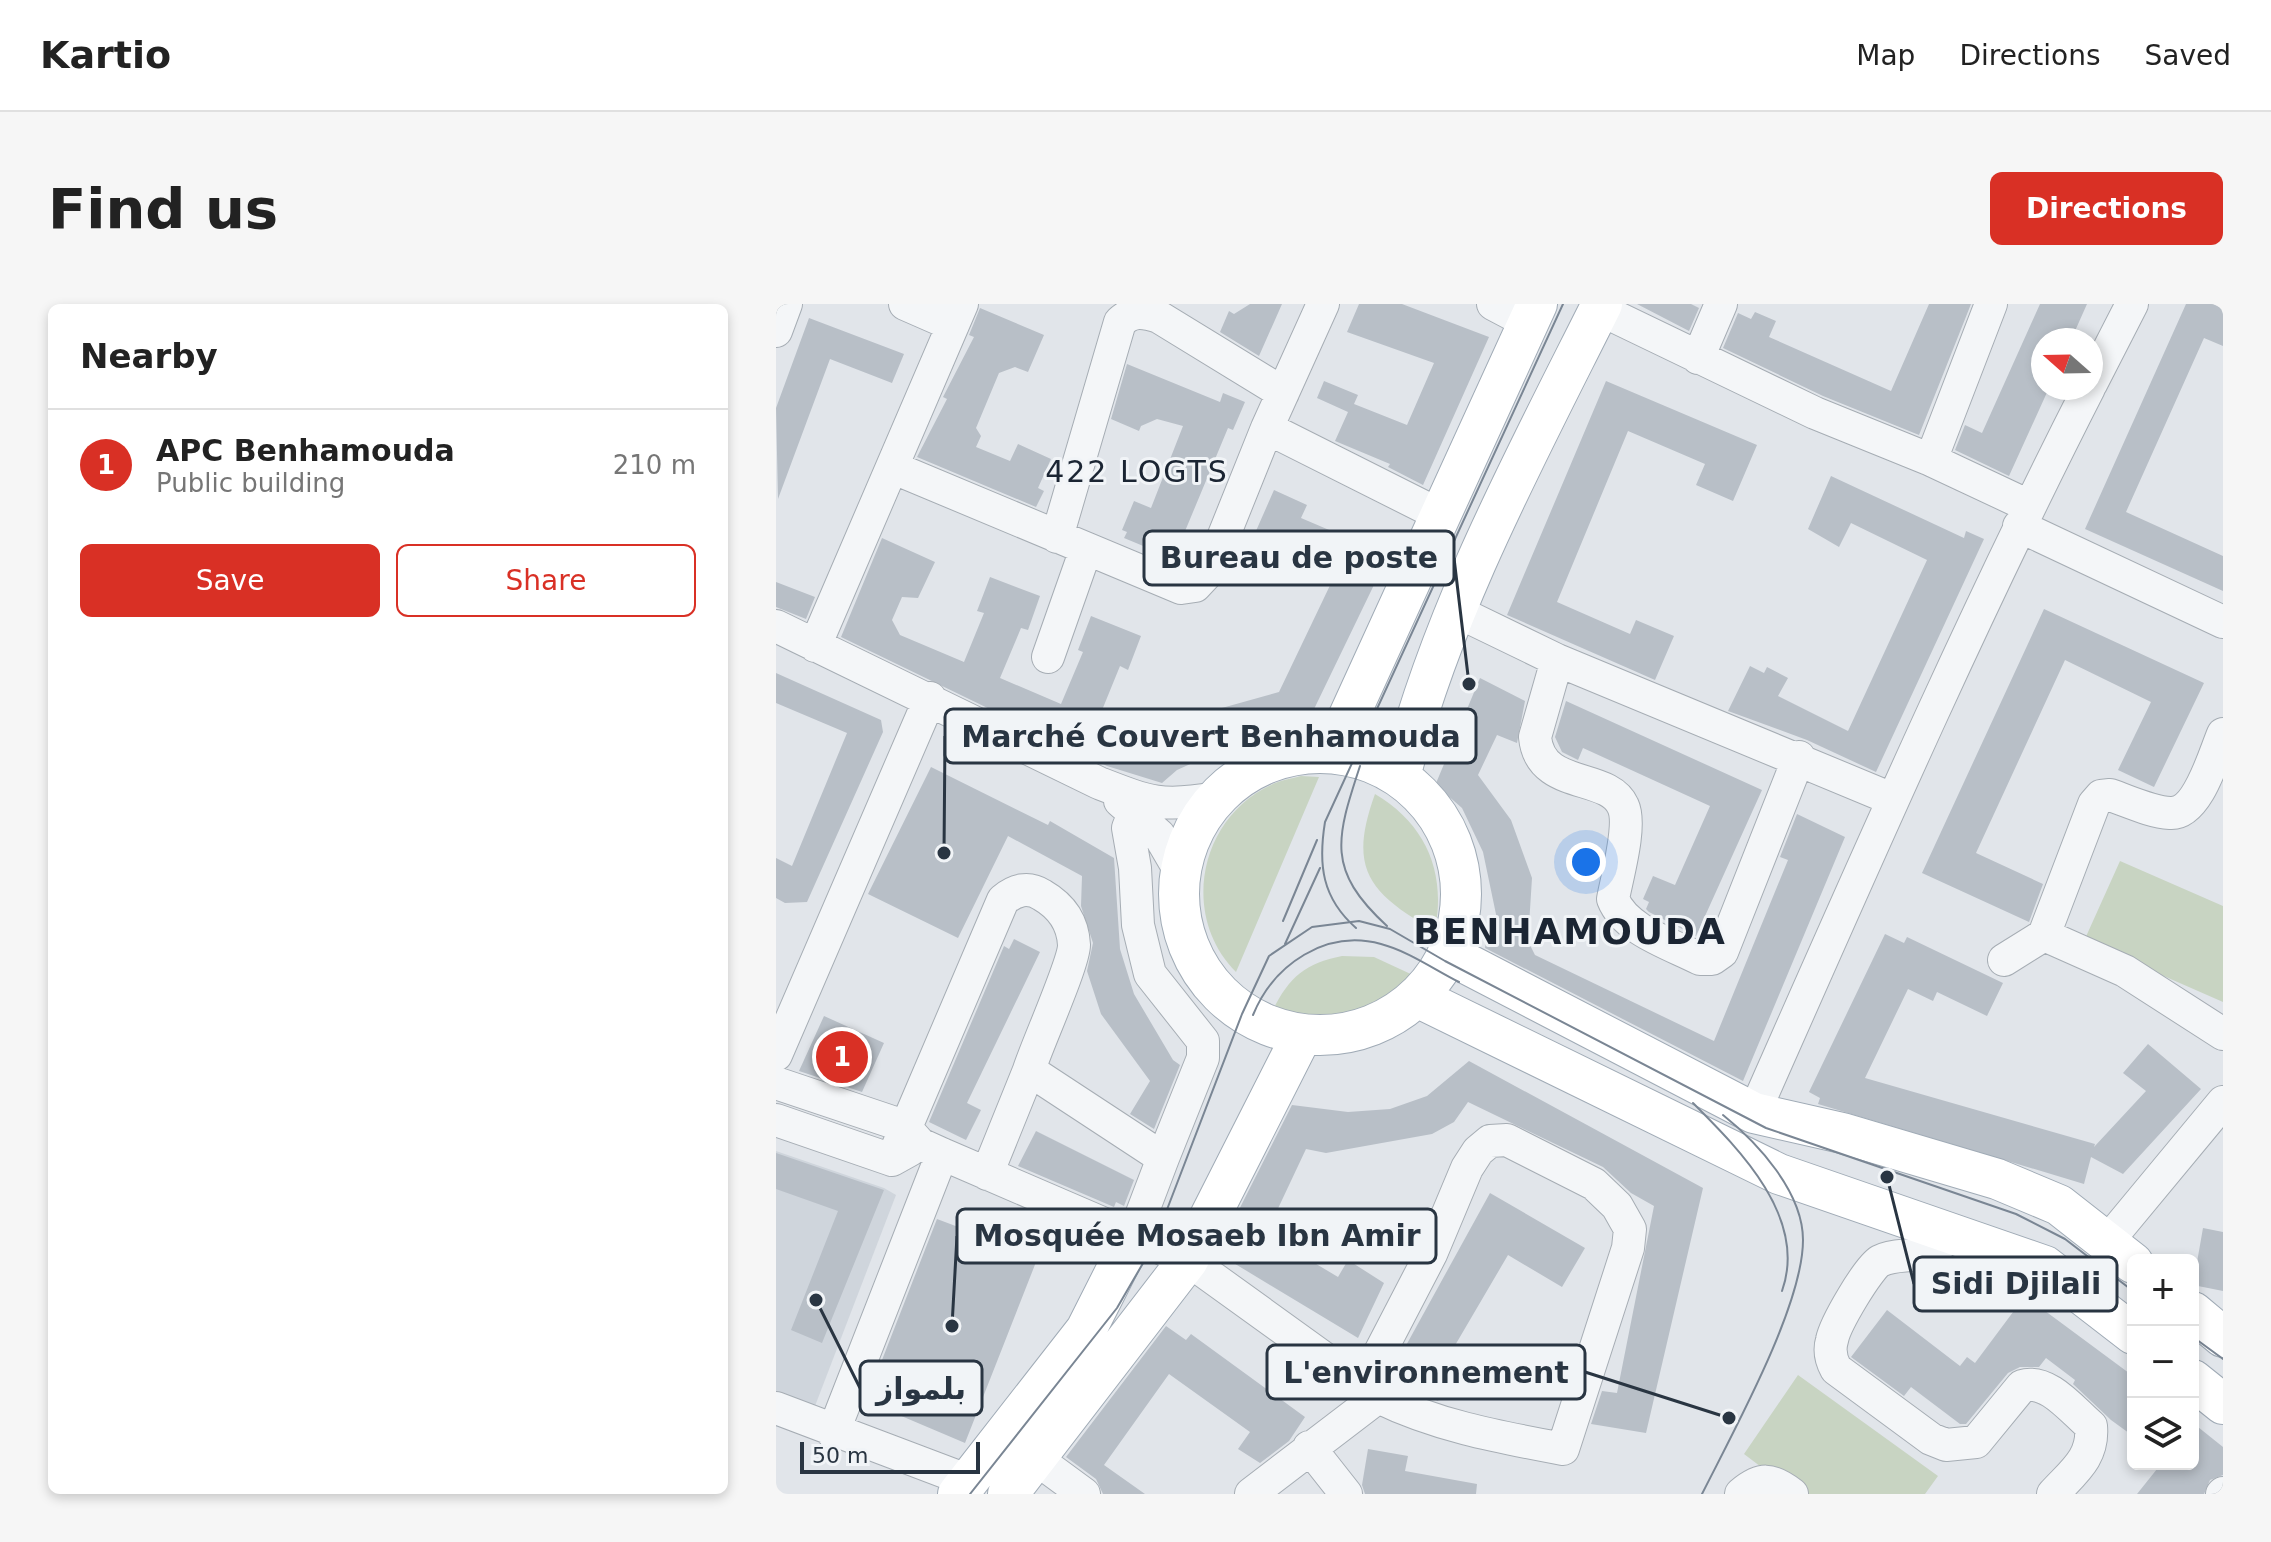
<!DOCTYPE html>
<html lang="en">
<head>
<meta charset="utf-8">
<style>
  body { margin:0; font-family:"DejaVu Sans","Noto Naskh Arabic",sans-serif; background:#f6f6f6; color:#222 }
  .controls { position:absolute; right:24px; bottom:24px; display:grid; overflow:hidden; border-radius:12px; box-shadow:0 4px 12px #0003 }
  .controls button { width:72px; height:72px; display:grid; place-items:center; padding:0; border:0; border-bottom:2px solid #e0e0e0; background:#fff; color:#222; font:40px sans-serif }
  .compass { position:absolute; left:1255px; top:24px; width:72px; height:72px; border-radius:50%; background:#fff; box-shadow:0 4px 12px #0003; rotate:290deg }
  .scale { position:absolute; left:24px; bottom:20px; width:180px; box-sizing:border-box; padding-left:8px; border:4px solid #293542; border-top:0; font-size:22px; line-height:28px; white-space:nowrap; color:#293542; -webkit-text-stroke:6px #f1f4f7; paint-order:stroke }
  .you { position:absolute; left:810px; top:558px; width:28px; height:28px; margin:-20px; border:6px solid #fff; border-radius:50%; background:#1a73e8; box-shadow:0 0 0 12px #1a73e833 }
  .badge { display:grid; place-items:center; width:52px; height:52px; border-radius:50%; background:#d93025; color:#fff; font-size:26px; font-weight:700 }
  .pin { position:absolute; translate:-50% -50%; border:4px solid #fff; box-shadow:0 2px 8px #0006 }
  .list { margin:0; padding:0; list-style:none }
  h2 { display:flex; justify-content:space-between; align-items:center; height:104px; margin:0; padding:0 32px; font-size:34px }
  h2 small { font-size:26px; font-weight:400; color:#767676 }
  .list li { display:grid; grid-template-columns:52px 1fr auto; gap:24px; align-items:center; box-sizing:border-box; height:112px; padding:0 32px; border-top:2px solid #e0e0e0 }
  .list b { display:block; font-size:30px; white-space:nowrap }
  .list p { margin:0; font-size:26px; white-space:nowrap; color:#767676 }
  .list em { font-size:26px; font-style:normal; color:#767676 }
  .actions { display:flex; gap:16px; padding:24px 32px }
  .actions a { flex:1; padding:18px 0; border:2px solid #d93025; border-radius:12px; text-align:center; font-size:28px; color:#d93025 }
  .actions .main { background:#d93025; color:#fff }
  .icon { flex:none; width:44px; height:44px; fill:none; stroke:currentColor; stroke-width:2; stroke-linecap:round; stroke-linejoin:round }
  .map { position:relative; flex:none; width:1447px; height:1190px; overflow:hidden; border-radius:12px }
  header { display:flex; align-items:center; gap:48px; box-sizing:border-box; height:112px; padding:0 40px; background:#fff; border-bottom:2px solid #e0e0e0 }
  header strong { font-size:38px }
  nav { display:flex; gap:44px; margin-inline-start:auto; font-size:28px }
  .intro { display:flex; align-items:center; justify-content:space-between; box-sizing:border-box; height:192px; padding:0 48px }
  h1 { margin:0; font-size:56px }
  .button { padding:20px 36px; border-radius:12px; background:#d93025; color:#fff; font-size:28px; font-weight:700 }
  main { display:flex; gap:48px; padding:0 48px }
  aside { flex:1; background:#fff; border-radius:12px; box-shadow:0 4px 12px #0003 }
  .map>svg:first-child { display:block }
</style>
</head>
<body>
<header>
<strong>Kartio</strong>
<nav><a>Map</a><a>Directions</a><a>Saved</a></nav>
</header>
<div class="intro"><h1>Find us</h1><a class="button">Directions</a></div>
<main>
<aside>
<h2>Nearby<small></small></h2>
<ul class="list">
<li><span class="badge">1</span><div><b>APC Benhamouda</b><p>Public building</p></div><em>210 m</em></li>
</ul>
<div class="actions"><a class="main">Save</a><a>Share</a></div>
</aside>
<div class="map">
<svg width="1447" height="1190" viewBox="0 0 1447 1190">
  <rect width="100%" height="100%" fill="#e1e5ea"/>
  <path fill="#cfd5dc" d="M0,847L108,884L120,891L34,1115L0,1100Z"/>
  <path fill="#c8d4c2" d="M525,472L543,473L460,668C404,612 423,514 495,481C504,476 515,475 525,472Z
    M599,490C648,519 669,565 660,620L654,624C590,587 573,562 599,490Z
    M1344,557L1447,602V698L1308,637Z
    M566,652L598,653L639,672C597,712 551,716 497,706C513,673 530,659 566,652Z
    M1022,1071L1162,1172L1149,1190H1021L968,1150Z"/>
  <path fill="#b8bfc7" d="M474,0H506L483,52L444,28L453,7L458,10Z
    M583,0H626L713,33L647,181L612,163L614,160L559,137L572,108L541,94L548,77L582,91L578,100L631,121L658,59L571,28Z
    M861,0H915L923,4L913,27Z
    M1153,0H1195L1143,131L1047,92L947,44L962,9L975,15L979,8L1000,17L993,33L1115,87Z
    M1264,0H1311L1295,36H1267V84H1273L1233,172L1179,146L1189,121L1206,129Z
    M1410,0H1437L1447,5V42L1428,34L1350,208L1447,252V287L1309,225Z
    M204,4L268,31L252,68L239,63L223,69L200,124L205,132L200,143L234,157L242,140L275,155L262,184L268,187L260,203L141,153L171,95L167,93L198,33L193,31Z
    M33,14L128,50L116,79L54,55L2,195L0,104Z
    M351,60L444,98L447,89L469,98L457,126L452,124L407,232L411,234L401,256L348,234L351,228L346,226L358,197L375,204L407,122L381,115L365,122L363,127L335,115Z
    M830,77L981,141L957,197L920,181L929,160L852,127L781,298L854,330L860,316L898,332L879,376L731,311Z
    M1055,172L1188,234L1190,227L1208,235L1100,468L1031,436L952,407L974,362L988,369L991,363L1012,374L1002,392L1072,427L1151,256L1075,219L1063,243L1032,225Z
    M498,186L531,201L525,214L572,234L570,237L610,256L526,430L480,435L450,444L401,466L386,479L331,462L65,333L106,234L159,258L142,294L126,293L116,316L124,331L188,358L208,309L201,307L214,273L264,292L252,326L245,324L224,374L285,400L307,348L302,346L315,312L365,332L352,366L344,362L322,416L369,437L383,433L410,414L503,388L558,273L476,236Z
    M0,278L39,293L30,315L0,303Z
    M1268,305L1428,379L1378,483L1342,466L1375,398L1289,356L1200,549L1267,580L1253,618L1146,569Z
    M0,369L105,416L107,428L31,598L9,599L0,594V554L16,562L71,429L0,399Z
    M704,374L749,397L741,439L721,431L702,471L735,516L756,574L752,637L759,651L938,737L1012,556L1004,553L1021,510L1069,533L967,777L709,644L713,616L721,615L707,548L686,504L670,490L653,496Z
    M790,397L986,486L920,632L873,608L870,605L873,598L867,595L877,572L899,581L934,502L807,444L802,456L786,448L779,433Z
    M155,463L272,521L274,517L338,554L344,645L358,690L397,756L404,761L378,825L354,810L374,777L325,710L311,667L317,639L305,602L306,572L232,532L182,634L92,590Z
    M1109,630L1128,639L1131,633L1227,679L1211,712L1161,688L1157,697L1132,685L1089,774L1319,840L1318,843L1370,787L1347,769L1372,740L1425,785L1347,870L1315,853L1308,880L1042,800L1044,794L1033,788Z
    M238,635L264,648L191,799L205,806L190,836L153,818L228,642L233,645Z
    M48,712L108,739L86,788L23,767Z
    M693,757L927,884L870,1129L815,1120L826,1087L841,1089L878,902L855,889L827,863L692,798L678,818L656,830L550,849L530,845L490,930L562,973L572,956L608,979L582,1034L441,949L516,801L572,808L614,805L651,792Z
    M260,827L358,876L348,902L340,898L338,903L242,862Z
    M0,849L108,886L46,1039L15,1026L62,907L0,885Z
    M714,889L809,944L786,983L732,951L664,1067L675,1074L662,1097L611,1076Z
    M161,915L262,953L189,1139L90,1097Z
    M1427,924L1447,928V987L1417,981Z
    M1249,992L1357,1072V1132L1335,1116L1297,1080L1299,1076L1270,1054L1263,1063H1244L1232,1069L1190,1120H1184L1135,1083L1128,1092L1075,1053L1111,1006L1184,1062L1191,1053L1199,1059Z
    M390,1022L410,1036L415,1030L529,1113L513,1137L484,1159L462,1145L474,1128L393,1070L328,1161L369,1190H327L320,1175L290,1153Z
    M1417,1119L1447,1143V1171L1434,1176L1428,1190H1361L1385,1160H1417Z
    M592,1145L632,1152L629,1167L701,1180L700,1190H589L586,1181Z"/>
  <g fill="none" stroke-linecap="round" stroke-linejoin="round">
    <defs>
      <path id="minor" d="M129,0L177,21
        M717,0L753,19
        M823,5L1039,109L1155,156L1253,202
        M0,27L10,0
        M922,54L945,0
        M1315,80L1356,0
        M491,124L666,212
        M1155,156L1215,0
        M118,164L405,284L419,282L434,266L491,124L547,0
        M1243,222L1447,318
        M281,233L344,18C357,6 367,8 383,13L507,89
        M682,308L781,356L1116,495
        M0,322L323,479C372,498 386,504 439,494
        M39,342L186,0
        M272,353L310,245
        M781,356L759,433C764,487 832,468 847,502C856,521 841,573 837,595C849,626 895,640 924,655H936L946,648L1023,453
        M344,497L383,531L404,567
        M358,509L352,524L359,564L362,621L374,670L427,737V754L387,854
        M1268,631L1318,500L1325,492L1334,491C1352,497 1375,508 1394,509C1422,511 1438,451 1447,430
        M1228,656L1268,631L1349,667L1447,730
        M0,751L154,394
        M0,779L128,822L144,840L166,850L412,956L602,1093C661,1122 723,1133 787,1145L852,944L854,925L841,902L818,880L731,836L714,837L702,847L691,864L655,950L588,1079
        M978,809C1086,565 1192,321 1313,84
        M0,816L116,856L134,846
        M116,856L227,596C239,586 252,582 266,591C285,602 297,618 298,641C298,659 261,741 253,766L387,854L357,933
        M211,870L253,766
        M1178,929C1167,937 1160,946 1147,949C1132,953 1118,950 1104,957C1092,964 1059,1020 1056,1036C1053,1046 1055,1056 1060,1065L1155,1135L1170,1141L1200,1138L1246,1082C1272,1074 1296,1106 1315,1122C1318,1154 1297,1168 1277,1190
        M1331,938L1447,798
        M0,1104L193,1177
        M57,1129L166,850
        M533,1143L570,1190
        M259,1154L308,1190
        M475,1190L602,1093
        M965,1190C985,1173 995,1174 1016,1190
        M1446,1190L1447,1189"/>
      <path id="major" d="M403 590a141 141 0 1 1 282 0a141 141 0 1 1-282 0Z
        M556,449L761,0
        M624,473C666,307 750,152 826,0
        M672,650L978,809L1066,829L1221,875L1283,901L1357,959
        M641,693L1003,870L1269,962L1357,1030
        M1417,1008L1447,1033
        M1417,1076L1447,1100
        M182,1190L310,1026L357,933
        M232,1190L412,956L526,731"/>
    </defs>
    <use href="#minor" stroke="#a6adb4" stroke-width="34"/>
    <use href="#major" stroke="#a0abb6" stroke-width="42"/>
    <use href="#minor" stroke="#f4f6f8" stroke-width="32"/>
    <use href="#major" stroke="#fff" stroke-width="40"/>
    <path stroke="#7a8694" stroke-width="2" d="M584,462C560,535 550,566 611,622
      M507,617L541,536
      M580,624C546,594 542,561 549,518L787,0
      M509,640L544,564
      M477,711C498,660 550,625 605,640C632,647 659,666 683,678
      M917,799C964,846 1032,914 1006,987
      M1417,1033L1447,1055
      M194,1190L341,1004L377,942L466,710L493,652L536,623L583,617L614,625L669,657L990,824L1240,910L1289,935L1357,987
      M926,1190C957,1128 1027,1002 1027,936C1027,888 982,839 947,811"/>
  </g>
  <g text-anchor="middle" stroke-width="6" stroke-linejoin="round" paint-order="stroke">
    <g font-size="30" letter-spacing="2" fill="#1b2533" stroke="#f1f4f7">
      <text x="361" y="178">422 LOGTS</text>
    </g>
    <g font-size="36" font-weight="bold" letter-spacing="2" fill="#1b2533" stroke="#f1f4f7">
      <text x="794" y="640">BENHAMOUDA</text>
    </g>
  </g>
  <path fill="none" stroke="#293542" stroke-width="3" d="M693 380L678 254M168 549L169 432M176 1022L181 932M1111 873L1138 980M953 1114L809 1068M40 996L84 1084"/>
  <g fill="#293542" stroke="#f1f4f7" stroke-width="3">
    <circle cx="693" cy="380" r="8"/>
    <circle cx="168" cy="549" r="8"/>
    <circle cx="176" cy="1022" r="8"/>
    <circle cx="1111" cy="873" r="8"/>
    <circle cx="953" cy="1114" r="8"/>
    <circle cx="40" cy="996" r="8"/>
  </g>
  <g fill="#f1f4f7" stroke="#293542" stroke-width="3">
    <rect x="368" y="227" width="310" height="54" rx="8"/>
    <rect x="169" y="405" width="531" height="54" rx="8"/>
    <rect x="181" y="905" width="479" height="54" rx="8"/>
    <rect x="1138" y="953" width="203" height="54" rx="8"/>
    <rect x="491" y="1041" width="318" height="54" rx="8"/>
    <rect x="84" y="1057" width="122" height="54" rx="8"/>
  </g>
  <g font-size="30" text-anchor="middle" font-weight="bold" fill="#293542">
    <text x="523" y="264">Bureau de poste</text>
    <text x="435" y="443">Marché Couvert Benhamouda</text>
    <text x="421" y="942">Mosquée Mosaeb Ibn Amir</text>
    <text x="1240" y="990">Sidi Djilali</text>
    <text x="650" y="1079">L'environnement</text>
    <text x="145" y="1095">بلمواز</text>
  </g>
</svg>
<div class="controls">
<button>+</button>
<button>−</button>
<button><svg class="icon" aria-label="layers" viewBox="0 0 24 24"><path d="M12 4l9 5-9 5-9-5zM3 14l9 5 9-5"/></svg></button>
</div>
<svg class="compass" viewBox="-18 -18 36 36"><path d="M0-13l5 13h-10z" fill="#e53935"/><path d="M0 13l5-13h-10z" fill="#767676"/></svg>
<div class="scale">50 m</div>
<div class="you"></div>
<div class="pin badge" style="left:66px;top:753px">1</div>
</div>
</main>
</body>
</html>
